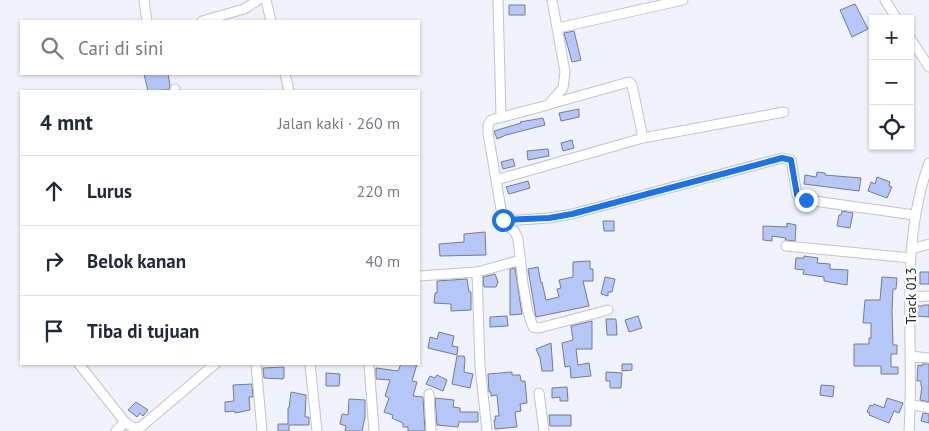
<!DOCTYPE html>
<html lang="id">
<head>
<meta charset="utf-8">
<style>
  body { margin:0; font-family:"PT Sans",sans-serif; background:#f6f6f7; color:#1f2937 }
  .controls { position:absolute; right:15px; top:15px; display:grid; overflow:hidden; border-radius:0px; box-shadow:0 1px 4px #0004 }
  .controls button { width:45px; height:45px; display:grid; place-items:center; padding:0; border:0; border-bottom:1px solid #e0e1e3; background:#fff; color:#1f2937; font:25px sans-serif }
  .stop { position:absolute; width:15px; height:15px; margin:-11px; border:4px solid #1a73e8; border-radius:50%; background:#fff }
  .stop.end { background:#1a73e8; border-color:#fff; box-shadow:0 1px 5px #0008 }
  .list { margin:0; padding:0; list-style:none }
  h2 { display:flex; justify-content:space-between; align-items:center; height:65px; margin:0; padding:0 20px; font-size:21px }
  h2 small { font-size:16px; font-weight:400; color:#747a83 }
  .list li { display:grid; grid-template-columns:32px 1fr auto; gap:15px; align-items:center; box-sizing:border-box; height:70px; padding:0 20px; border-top:1px solid #e0e1e3 }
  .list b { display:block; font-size:19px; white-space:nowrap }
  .list em { font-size:16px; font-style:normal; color:#747a83 }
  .icon { flex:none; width:28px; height:28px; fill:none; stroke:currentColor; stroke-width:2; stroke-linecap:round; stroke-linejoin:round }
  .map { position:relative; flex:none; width:929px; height:431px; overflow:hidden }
  .search { position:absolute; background:#fff; box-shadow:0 1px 4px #0004; left:20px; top:20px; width:400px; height:55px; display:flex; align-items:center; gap:12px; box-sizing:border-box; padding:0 18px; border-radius:0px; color:#747a83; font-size:19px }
  .panel { position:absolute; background:#fff; box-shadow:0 1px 4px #0004; left:20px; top:90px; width:400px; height:275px; border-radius:0px }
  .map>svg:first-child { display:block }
</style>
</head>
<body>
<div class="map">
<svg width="929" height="431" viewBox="0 0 929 431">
  <rect width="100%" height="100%" fill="#eff2fb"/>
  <path fill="#b5c6f9" stroke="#797c84" d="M855,4L868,29L852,37L840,10Z
    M509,5H525V15H509Z
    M574,31L581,60L572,62L564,33Z
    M144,74H168L170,85L169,90L148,91Z
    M579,109V117L561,121L559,113Z
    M543,118L545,125L506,135L497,139L494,131L521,123L520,122Z
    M572,140L574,148L563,151L561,143Z
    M548,149L549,156L528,160L527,151Z
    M513,159L515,166L503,169L501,162Z
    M817,172L825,173V175L861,178L859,191L804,184L805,175L816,177Z
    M877,177L890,182L889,186L892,187L887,198L868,191L871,182L875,184Z
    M528,181L530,188L509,194L506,187Z
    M842,211L853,213L850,228L837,226L839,215H841Z
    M603,221H614V231H604Z
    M787,223L796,225L795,241L785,240L786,238L772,236V241L763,240V226L787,227Z
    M485,232L486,255L440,256L439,244L464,242V234Z
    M804,256L818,258L817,263L830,264V269L848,270L847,285L824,281V277L803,274L804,270L795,269L796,258H804Z
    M590,261V269H593V281H583L589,306L536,317L528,269L538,267L541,283L542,282L546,300L559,297L557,289L561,288L559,280L573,277V262Z
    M515,268L522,314L510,315V269Z
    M920,272H929V284H920Z
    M495,274L498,282L496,287H484L483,277Z
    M605,277L615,279L612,292H608V296L601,294Z
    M882,277L897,278L896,289H893L892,311L893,345H897V354H891V367H898V374H881V366H854V344H869V338H871V323H863L865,300H880Z
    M467,279L469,292H471V310L451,311V304L434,303L435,293H437V281Z
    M923,305H929V317L916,316L917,306H923Z
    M507,316L508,326L490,327V317Z
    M638,316L642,328L629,332L625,320Z
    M606,319H616L617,335H607Z
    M592,321V349H576L578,365L589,363L591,376L571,378L570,366L565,367L562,343L573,340L571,326Z
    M439,332L454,336L452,346L458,347L457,355L428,348L430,337L437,339Z
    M551,343L553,371H542L540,358L536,349Z
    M457,356H464L465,359L464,372L473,374L470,388L452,384Z
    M401,364H417L412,381L417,382L413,396L423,397L425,431H408V427H403V423L392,418L393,415L384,412L389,398L385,396L390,380L376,379V368L398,371Z
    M622,364H632V370L622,371Z
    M922,364H929V402L920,400L922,387L921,386V381H917L918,365L922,366Z
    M284,367V378L282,379L264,378L263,368Z
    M512,372V375H520L521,381H525L527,403L520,404L521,411L515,412L517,427L495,429L494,420H496L495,416H499L497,395L491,396V392H489L488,374Z
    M606,372L622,373L621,388H610V381H606Z
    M326,373L340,374L339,386H326Z
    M437,375L447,380L443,391L426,384L430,376L435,378Z
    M252,384L253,397H249L250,410L235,413V411L225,412V402L234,401L233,385Z
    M821,385L834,386L833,397L820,395Z
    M567,387L568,401H560V397L552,398V388Z
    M291,392L306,395L305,417H309V425H289V431H278V424H288V408H289Z
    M435,398L454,400L453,407L460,408V412H478V422H459L458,427L437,425Z
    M887,398L903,403L899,413L894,411L889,423L869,415L870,413L867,412L870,405L873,406L874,404L884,408Z
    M349,399L365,400V417L362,431H345L346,426L340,424L342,414L348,415Z
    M136,402L148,410L143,416L140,413L137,417L128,410Z
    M923,413L929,414V423L921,421Z
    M549,415H571V426H550Z"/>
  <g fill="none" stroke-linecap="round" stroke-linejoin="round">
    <defs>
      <path id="minor" d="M144,0L147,21
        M266,0L271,21
        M498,0L501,116
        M552,0L565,72L563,88L548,105L491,120L488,125V133L503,221L515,232L518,239L523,284L528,312L533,327L539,328L608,310
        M885,0L897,19
        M202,21L244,9L258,0
        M558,28L683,0
        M910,38L929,67
        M285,74L289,91
        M175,91V89
        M550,104L629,82L632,85L643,138
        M496,180L643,138L784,112
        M503,221L549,218L572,214L782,158L791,160L797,195L800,199L914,215
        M786,246L911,258
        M911,249L929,244
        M477,272L480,366L487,431
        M419,276L477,272L521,260
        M911,297L929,296
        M910,356L929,358
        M79,364L125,422C132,427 135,430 142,426L215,364
        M256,364L262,431
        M310,364L317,431
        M369,364L374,431
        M539,393L544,431
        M429,394L431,431
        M909,404L929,408
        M116,431L125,422
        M909,431C915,342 898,248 929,163"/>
    </defs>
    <use href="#minor" stroke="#c0c3cb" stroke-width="11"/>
    <use href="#minor" stroke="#fff" stroke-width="9"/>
  </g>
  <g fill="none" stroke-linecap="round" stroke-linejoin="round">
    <path stroke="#1a73e8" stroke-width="6" d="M503,220L549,218L572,214L782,158L791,160L797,195L800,199L806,200"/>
  </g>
  <g text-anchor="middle" stroke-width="4.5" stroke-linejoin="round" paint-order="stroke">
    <g font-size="14" fill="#232427" stroke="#fff">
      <text transform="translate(911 296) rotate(-90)" y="5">Track 013</text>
    </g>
  </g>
</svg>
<div class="controls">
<button>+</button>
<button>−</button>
<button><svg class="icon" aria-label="locate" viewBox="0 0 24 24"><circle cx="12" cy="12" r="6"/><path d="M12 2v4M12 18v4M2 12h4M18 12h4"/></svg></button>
</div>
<div class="stop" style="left:503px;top:220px"></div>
<div class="stop end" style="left:806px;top:200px"></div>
<div class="search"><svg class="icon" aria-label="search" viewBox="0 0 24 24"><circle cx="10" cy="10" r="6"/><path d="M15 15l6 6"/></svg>Cari di sini</div>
<section class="panel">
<h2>4 mnt<small>Jalan kaki · 260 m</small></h2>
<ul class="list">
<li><svg class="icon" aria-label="ahead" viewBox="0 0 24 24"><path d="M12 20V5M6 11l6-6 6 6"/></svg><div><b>Lurus</b></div><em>220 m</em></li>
<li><svg class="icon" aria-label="right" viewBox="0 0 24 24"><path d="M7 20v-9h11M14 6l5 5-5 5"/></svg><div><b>Belok kanan</b></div><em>40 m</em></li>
<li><svg class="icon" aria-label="arrive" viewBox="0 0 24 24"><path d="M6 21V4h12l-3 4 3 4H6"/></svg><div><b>Tiba di tujuan</b></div></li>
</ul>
</section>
</div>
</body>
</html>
